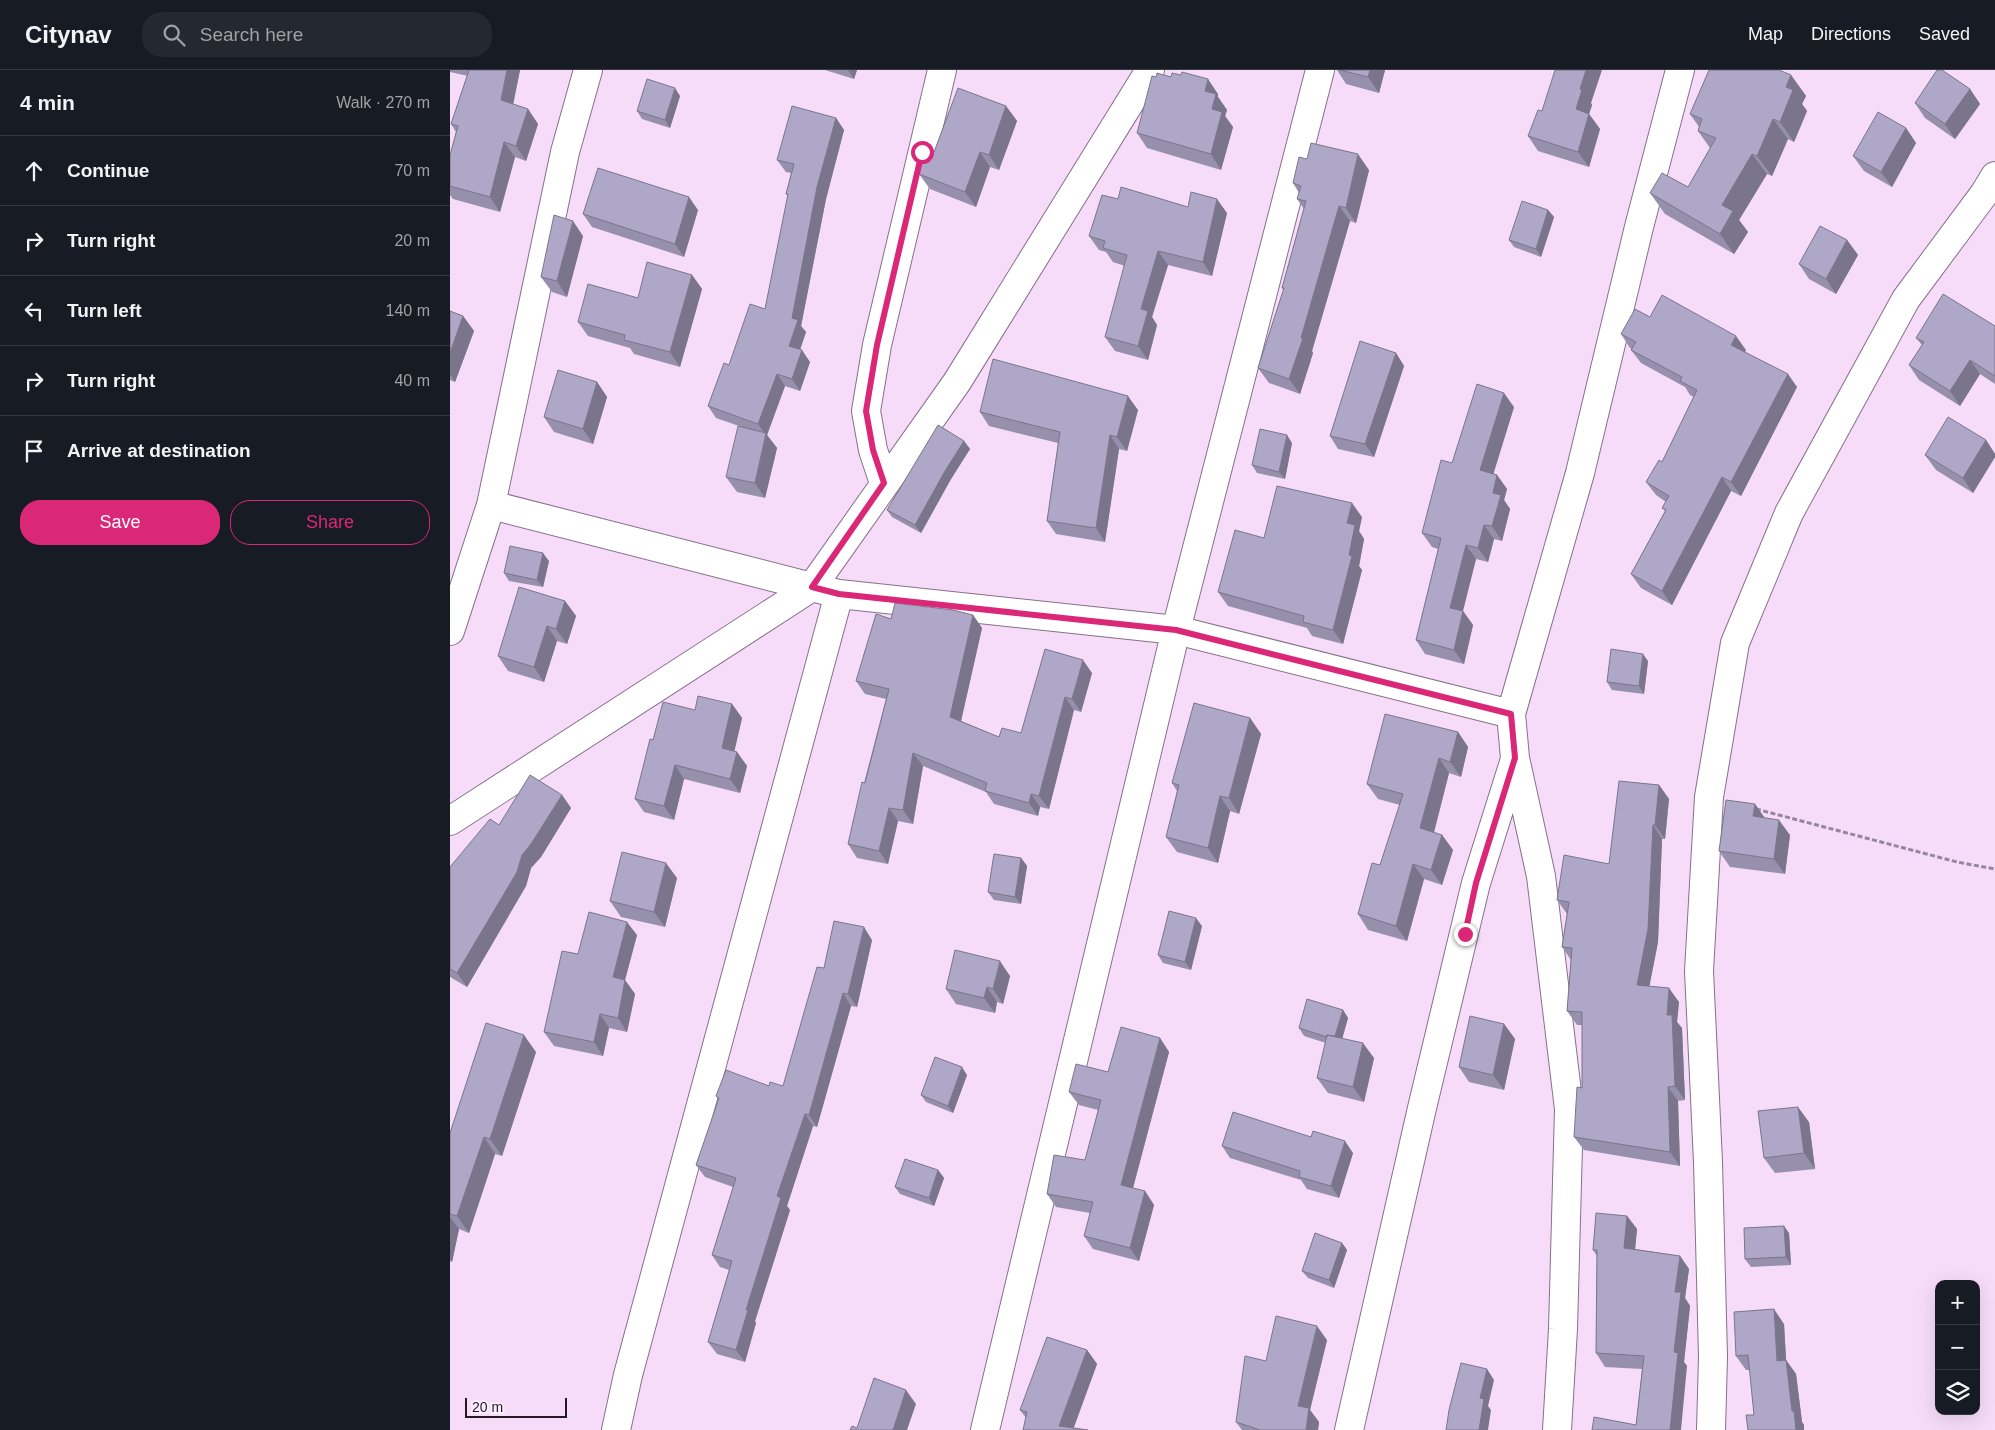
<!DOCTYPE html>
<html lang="en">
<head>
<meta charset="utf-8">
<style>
  body { margin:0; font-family:Arial,sans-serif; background:#242831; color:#f1f3f6 }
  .controls { position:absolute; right:15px; bottom:15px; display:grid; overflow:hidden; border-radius:10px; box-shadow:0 5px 20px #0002 }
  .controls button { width:45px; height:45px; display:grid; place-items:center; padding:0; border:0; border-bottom:1px solid #363941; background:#171b24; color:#f1f3f6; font:25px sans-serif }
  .scale { position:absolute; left:15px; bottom:12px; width:102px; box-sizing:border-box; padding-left:5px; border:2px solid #221923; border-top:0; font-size:14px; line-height:18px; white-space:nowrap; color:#221923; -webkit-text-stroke:4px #fdeeff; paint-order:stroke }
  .stop { position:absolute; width:15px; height:15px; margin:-11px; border:4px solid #db2777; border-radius:50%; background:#fff }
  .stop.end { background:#db2777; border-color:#fff; box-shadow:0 1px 5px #0008 }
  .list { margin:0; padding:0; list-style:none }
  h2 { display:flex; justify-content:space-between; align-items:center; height:65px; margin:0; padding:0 20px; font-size:21px }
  h2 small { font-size:16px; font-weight:400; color:#9ea1a6 }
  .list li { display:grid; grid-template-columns:32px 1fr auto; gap:15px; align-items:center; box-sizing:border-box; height:70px; padding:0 20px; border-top:1px solid #363941 }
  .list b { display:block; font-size:19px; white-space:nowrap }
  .list em { font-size:16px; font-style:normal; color:#9ea1a6 }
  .actions { display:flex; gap:10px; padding:15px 20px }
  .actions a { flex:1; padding:11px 0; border:1px solid #db2777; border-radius:20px; text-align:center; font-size:18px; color:#db2777 }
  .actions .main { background:#db2777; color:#fff }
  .icon { flex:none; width:28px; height:28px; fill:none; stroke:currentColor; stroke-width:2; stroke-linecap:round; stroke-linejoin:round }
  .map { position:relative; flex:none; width:1545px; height:1360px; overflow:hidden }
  header { display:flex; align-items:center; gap:30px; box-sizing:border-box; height:70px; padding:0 25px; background:#171b24; border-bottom:1px solid #363941 }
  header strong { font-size:24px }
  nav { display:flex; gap:28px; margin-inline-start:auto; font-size:18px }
  .search { width:350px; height:45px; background:#242831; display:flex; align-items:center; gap:12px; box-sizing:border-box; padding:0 18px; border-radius:20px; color:#9ea1a6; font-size:19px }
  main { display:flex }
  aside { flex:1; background:#171b24 }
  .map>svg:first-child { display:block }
</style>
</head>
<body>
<header>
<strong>Citynav</strong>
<div class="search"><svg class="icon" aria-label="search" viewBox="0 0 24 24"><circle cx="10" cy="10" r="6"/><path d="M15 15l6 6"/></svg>Search here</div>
<nav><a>Map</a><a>Directions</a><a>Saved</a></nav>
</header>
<main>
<aside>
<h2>4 min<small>Walk · 270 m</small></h2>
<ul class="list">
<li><svg class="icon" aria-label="ahead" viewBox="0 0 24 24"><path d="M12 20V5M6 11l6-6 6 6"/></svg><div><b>Continue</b></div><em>70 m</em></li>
<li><svg class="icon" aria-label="right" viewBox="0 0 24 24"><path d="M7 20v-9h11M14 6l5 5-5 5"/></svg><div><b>Turn right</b></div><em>20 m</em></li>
<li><svg class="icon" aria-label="left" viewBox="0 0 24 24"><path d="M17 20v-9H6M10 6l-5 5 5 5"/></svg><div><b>Turn left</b></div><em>140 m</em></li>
<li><svg class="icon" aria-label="right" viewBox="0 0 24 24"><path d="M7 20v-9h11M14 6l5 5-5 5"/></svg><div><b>Turn right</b></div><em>40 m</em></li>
<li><svg class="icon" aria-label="arrive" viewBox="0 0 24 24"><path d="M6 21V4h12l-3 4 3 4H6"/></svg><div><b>Arrive at destination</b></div></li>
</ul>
<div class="actions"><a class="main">Save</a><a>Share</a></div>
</aside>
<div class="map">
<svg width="1545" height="1360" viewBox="0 0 1545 1360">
  <rect width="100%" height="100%" fill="#f6dcf9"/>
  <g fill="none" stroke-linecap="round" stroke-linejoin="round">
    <defs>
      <path id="minor" d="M434,413L423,380L416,341L427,275L492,0
        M41,435L389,524L726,560L1061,644
        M0,561L41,435L115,82L138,0
        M0,751L362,517L507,312L700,0
        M166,1360L178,1305L389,524
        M535,1360L726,560L870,0
        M899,1360L972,1038L1026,813L1065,689
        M1107,1360L1113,1259L1119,1039L1091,806L1065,688L1061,644L1130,403L1189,157L1230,0
        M1261,1360L1263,1287L1258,1092L1249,901L1259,727L1285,573L1339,443L1456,229L1534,124L1545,106"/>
    </defs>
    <use href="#minor" stroke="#87708a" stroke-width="30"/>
    <path stroke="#97859a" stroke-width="3" stroke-dasharray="5 2.5" stroke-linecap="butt" d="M1306,739L1507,792L1545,799"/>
    <use href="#minor" stroke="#fff" stroke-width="28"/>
  </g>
  <path fill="#9690ac" d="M0,0H70L63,34L78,39L88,54L76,91L65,87L50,142L3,129L0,125V85L6,62L1,54L18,6L0,2Z
    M375,0H407L404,9Z
    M887,0H935L929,23L896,14Z
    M1341,5L1356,26L1352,34L1357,41L1344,72L1338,69L1322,106L1317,104L1289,150L1298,162L1284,184L1215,144L1200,123L1238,117L1260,78L1248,61L1249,57L1240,44Z
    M1520,19L1530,34L1505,69L1475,48L1465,33Z
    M768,24V27L777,40L775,46L783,57L771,100L697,78L687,63Z
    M230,26L220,58L192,49L187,41Z
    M1141,33L1142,35L1139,44L1150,59L1139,97L1088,81L1078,66L1092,41Z
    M556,36L567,51L549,100L540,97L526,137L480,119L469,104L484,82Z
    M386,48L394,60L376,129L351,256L356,262L350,280L360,292L350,321L335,316L317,365L327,378L315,428L287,422L276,407L292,357L266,348L258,336L279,295L315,239L338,126L336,124L341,103L336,102L327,90Z
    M1456,58L1466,73L1442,117L1414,101L1403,86Z
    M857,89L919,100L906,153L900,151L862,281L863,283L850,324L819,313L808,298L834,220L832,218L854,139L847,129L849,123L843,113Z
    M668,129L738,137L777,143L762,206L718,195L702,247L707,255L698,290L665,281L655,267L675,196L663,192L656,182L649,180L639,166Z
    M248,140L234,187L142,157L133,144Z
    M1098,140L1104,147L1091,187L1064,177L1059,170Z
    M133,166L117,227L102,222L91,207Z
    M1397,170L1408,185L1386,224L1359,209L1349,194Z
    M242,205L252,219L230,297L184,284L180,278L138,266L128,252L188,228Z
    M0,241L13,246L24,261L5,312L0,310Z
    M1200,247L1296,280L1295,282L1347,317L1291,426L1281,421L1222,535L1191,518L1181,504L1215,441L1212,438L1216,432L1206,425L1196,412L1212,392L1244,327L1240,325L1235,317L1191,293L1181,280L1182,279L1180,278L1171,264Z
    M1545,256V314L1530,304L1510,336L1469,310L1459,295L1472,275L1466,268Z
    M946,283L954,296L924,387L888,379L880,366Z
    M147,312L157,327L143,374L104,362L94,347Z
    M1064,337L1043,404L1047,405L1057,419L1054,430L1060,439L1052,471L1044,469L1038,492L1026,489L1013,541L1023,555L1014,594L975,584L966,570L988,479L982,477L972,463L1002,393Z
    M688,340L677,381L669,379L655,472L606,464L597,451L608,373L539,356L530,342Z
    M1536,370L1545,384V387L1523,423L1486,400L1475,385Z
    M514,371L520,379L501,409L471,463L442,447L437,440Z
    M842,373L835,409L807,403L802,395Z
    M912,447L909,461L914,469L909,496L912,500L893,574L862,566L857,558L778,536L768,522L814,468Z
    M99,491L93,517L59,511L54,503Z
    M115,531L126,546L117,574L107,571L94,612L58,601L48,586Z
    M523,545L532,558L511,651L549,667L571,663L642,603L631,642L624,640L599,739L590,737L588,746L544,734L536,722L473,696L463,754L448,751L438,794L407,788L398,774L436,629L415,624L406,611L441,549Z
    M1198,591L1194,624L1162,620L1157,612Z
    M282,634L292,648L284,681L287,682L297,696L290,723L234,709L224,750L194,742L185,729L203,670L245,640Z
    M800,648L811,664L789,744L780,741L768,793L727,782L716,767L727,721L722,713Z
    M1008,662L1018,677L1011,707L999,703L984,763L992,765L1003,780L992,815L974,809L957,871L918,860L908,844L930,795L950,735L928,729L917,714Z
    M1209,715L1219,729L1215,769H1212L1208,872L1199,916L1229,932L1227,952L1232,958L1235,1030L1228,1031L1230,1096L1134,1080L1124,1067L1132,1018V955H1127L1117,941L1121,890L1112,877L1117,844L1107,830L1159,794Z
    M112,725L121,738L91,787L81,798L76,816L17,917L0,907V797L49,755Z
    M1305,734L1315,748L1340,765L1335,804L1280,797L1269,781Z
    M571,788L577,796L571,834L544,830L538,822Z
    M227,808L215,857L171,847L160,831Z
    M752,856L741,900L713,893L708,885Z
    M187,865L175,910L185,924L177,962L159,958L153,986L104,976L94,962L128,884Z
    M422,870L407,937L401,936L367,1057L363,1056L337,1136L340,1140L305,1251L306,1253L295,1292L267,1284L258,1272L279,1200L270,1197L262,1185L283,1117L255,1107L246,1095L269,1030L266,1026L319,1016H333L374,898Z
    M560,906L553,934L547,932L545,943L506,934L496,919Z
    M893,940L898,948L892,968L924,988L914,1032L878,1023L867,1008L876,973L854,966L849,958Z
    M1054,954L1065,969L1054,1020L1019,1012L1009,997Z
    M710,968L719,982L683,1118L695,1121L704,1135L689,1191L643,1179L634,1166L640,1143L606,1137L597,1124L635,1090L648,1040L629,1035L619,1022L658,1002Z
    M86,982L52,1086L45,1084L19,1163L9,1159L2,1192L0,1191V1063Z
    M517,1005L503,1043L476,1032L471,1025Z
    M1359,1052L1365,1099L1325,1103L1314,1088Z
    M772,1076L903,1083L889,1128L857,1119L851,1110L780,1088Z
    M488,1100L494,1108L484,1136L450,1124L445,1117Z
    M1177,1146L1187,1159L1185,1179L1230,1186L1239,1199L1235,1228L1240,1236L1234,1292L1237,1296L1186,1355L1192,1299L1155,1297L1146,1283L1147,1186L1143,1180Z
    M1339,1163L1341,1195L1301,1197L1295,1189Z
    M892,1173L897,1180L884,1218L858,1208L852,1201Z
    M1334,1254L1336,1290L1346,1304L1352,1352L1354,1355L1304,1345L1300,1300H1296L1286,1286Z
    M877,1270L860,1340L869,1352L868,1360H792L786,1352L816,1291Z
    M637,1280L647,1294L623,1358L573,1360L576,1348L570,1340Z"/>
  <path fill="#7a758c" d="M57,0H70L61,45L51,30Z
    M398,0H407L404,9Z
    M920,0H935L929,23L918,7Z
    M1136,0H1152L1141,33L1142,35L1139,44L1150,59L1139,97L1128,82L1126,39L1130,19Z
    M1341,5L1356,26L1352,34L1357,41L1344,72L1330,52L1336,17Z
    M758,9L768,24V27L777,40L775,46L783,57L771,100L761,84L762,39L755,21Z
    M225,18L230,26L220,58L215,50Z
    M1520,19L1530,34L1505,69L1495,54Z
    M556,36L567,51L549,100L539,85Z
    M78,39L88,54L76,91L66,76Z
    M386,48L394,60L376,129L351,256L356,262L347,288L339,276L342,248L367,117Z
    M1323,49L1338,69L1322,106L1307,86Z
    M1456,58L1466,73L1442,117L1431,102Z
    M54,72L65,87L50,142L40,127Z
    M530,82L540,97L526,137L515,122Z
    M908,84L919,100L906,153L896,138Z
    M1302,84L1317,104L1289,150L1298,162L1284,184L1270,164L1272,135Z
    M239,127L248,140L234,187L225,174Z
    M767,129L777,143L762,206L753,192Z
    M889,136L900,151L862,281L863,283L850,324L839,309Z
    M1098,140L1104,147L1091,187L1086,179Z
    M123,151L133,166L117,227L107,211Z
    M1397,170L1408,185L1386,224L1376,209Z
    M708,181L718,195L702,247L707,255L698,290L688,276L691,239Z
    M242,205L252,219L230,297L220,282Z
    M13,246L24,261L5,312L0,304V283Z
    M1286,266L1296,280L1291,289L1281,275Z
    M352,280L360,292L350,321L342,309Z
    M946,283L954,296L924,387L915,374Z
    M1520,290L1530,304L1510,336L1500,321Z
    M327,304L335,316L317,365L327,378L315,428L305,413L316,365L308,354Z
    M1338,304L1347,317L1291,426L1281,412Z
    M147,312L157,327L143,374L133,359Z
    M1054,323L1064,337L1040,415L1030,400Z
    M678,326L688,340L677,381L667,367Z
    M660,365L669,379L655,472L646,458Z
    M837,365L842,373L835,409L829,402Z
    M1536,370L1545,384V387L1523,423L1513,408Z
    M514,371L520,379L501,409L471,463L465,455L495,401Z
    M1047,405L1057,419L1054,430L1060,439L1052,471L1042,456L1043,423Z
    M1272,407L1281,421L1222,535L1212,521Z
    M902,433L912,447L909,461L914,469L909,496L912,500L893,574L883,560L899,485L897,453Z
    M1034,455L1044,469L1038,492L1028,478Z
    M1016,475L1026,489L1010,552L1000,538Z
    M93,483L99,491L93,517L87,510Z
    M115,531L126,546L117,574L106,559Z
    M1013,541L1023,555L1014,594L1004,580Z
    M523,545L532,558L509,660L500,647Z
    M97,556L107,571L94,612L84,597Z
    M1193,584L1198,591L1194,624L1189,616Z
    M633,590L642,603L631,642L622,629Z
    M615,627L624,640L599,739L589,726Z
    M282,634L292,648L282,692L272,678Z
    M800,648L811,664L789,744L779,728Z
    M1008,662L1018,677L1011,707L1000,692Z
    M287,682L297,696L290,723L280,709Z
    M463,683L473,696L463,754L453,740Z
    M989,688L999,703L981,773L970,758Z
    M225,695L234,709L224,750L214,736Z
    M1209,715L1219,729L1215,769L1205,755Z
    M581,724L590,737L588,746L579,733Z
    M112,725L121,738L91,787L81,798L76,816L17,917L7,903L72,785Z
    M770,726L780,741L768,793L758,778Z
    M1305,734L1315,749L1303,746Z
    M439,738L448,751L438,794L429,781Z
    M1329,750L1340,765L1335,804L1324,789Z
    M1203,755L1212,769L1208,872L1197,929L1187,915Z
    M992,765L1003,780L992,815L981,800Z
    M571,788L577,796L571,834L565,827Z
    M216,793L227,808L215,857L204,842Z
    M963,794L974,809L957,871L946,856Z
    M746,848L752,856L741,900L735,892Z
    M177,852L187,865L172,921L163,907Z
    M414,857L422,870L407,937L398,924Z
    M550,891L560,906L553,934L543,919Z
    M175,910L185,924L177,962L168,948Z
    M537,917L547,932L545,943L534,928Z
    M1219,918L1229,932L1227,952L1232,958L1235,1030L1225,1016L1217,945Z
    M393,923L401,936L367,1057L359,1045Z
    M893,940L898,948L890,977L884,969Z
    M150,944L159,958L153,986L144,972Z
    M1054,954L1065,969L1054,1020L1043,1005Z
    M74,965L86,982L52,1086L40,1069Z
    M710,968L719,982L680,1129L671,1115Z
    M913,973L924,988L914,1032L903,1017Z
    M512,997L517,1005L503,1043L498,1036Z
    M1218,1017L1228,1031L1230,1096L1220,1082Z
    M1348,1037L1359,1052L1365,1099L1354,1083Z
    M355,1044L363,1056L337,1136L340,1140L305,1251L306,1253L295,1292L286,1280L327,1126Z
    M34,1067L45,1084L19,1163L7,1146Z
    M895,1071L903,1083L889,1128L881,1116Z
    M488,1100L494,1108L484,1136L479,1128Z
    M695,1121L704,1135L689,1191L680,1178Z
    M1177,1146L1187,1159L1184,1191L1174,1178Z
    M0,1147L9,1159L2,1192L0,1189Z
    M1334,1156L1339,1163L1341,1195L1336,1187Z
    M892,1173L897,1180L884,1218L879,1210Z
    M1230,1186L1239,1199L1235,1228L1240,1236L1234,1292L1237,1296L1231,1360H1220L1224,1282L1225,1222Z
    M1324,1239L1334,1254L1337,1305L1327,1291Z
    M867,1256L877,1270L860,1340L869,1352L868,1360H856L848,1336Z
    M637,1280L647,1294L623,1360L609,1356Z
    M1336,1290L1346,1304L1352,1352L1354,1355V1360H1346L1342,1341Z
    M1037,1299L1044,1310L1038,1336L1041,1340L1038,1360H1029L1030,1328Z
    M456,1320L466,1334L457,1360H443Z"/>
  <path fill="#afa7c8" stroke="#7a758c" d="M19,0H57L51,30L78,39L66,76L54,72L40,127L0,116V85L8,56L1,54Z
    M890,0H920L918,7Z
    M1105,0H1136L1130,19L1132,20L1126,39L1139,44L1128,82L1078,66L1088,40L1092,41Z
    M1259,0H1329L1341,5L1336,17L1343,20L1330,52L1323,49L1307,86L1302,84L1272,135L1283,141L1270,164L1200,123L1212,103L1238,117L1266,68L1248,61L1252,49L1240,44Z
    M1487,0H1492L1520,19L1495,54L1465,33Z
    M732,2L758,9L755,21L766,24L762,39L772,42L761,84L687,63L702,6L706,7L707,3L721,7L722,3L731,5Z
    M197,9L225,18L215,50L187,41Z
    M508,18L556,36L539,85L530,82L515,122L469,104L475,78L484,82Z
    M342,36L386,48L367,117L342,248L348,250L339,276L352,280L342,309L327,304L308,354L258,336L274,293L279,295L300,234L315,239L338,124H336L344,94L327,90Z
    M1428,42L1456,58L1431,102L1403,86Z
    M861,73L908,84L896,138L889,136L851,268H853L839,309L808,298L834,218H832L856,131L847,129L851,116L843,113L849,87L857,89Z
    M148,98L239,127L225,174L133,144Z
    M671,117L738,137L741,122L767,129L753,192L708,181L691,239L698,241L688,276L655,267L677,185L653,178L655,171L639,166L652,125L668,129Z
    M1072,131L1098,140L1086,179L1059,170Z
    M104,145L123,151L107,211L91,207Z
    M1370,156L1397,170L1376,209L1349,194Z
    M197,192L242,205L220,282L174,270L175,265L128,252L138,214L188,228Z
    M1493,224L1545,256V306L1520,290L1500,321L1459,295L1474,272L1466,268Z
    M1212,225L1286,266L1281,275L1338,304L1281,412L1272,407L1212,521L1181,504L1216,440L1212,438L1219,426L1196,412L1209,390L1212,392L1247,320L1230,311L1232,307L1181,280L1186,272L1171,264L1185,239L1200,247Z
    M0,241L13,246L0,283Z
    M910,271L946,283L915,374L880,366Z
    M543,289L678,326L667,367L660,365L646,458L597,451L610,362L530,342Z
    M108,300L147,312L133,359L94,347Z
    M1027,314L1054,323L1030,400L1047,405L1043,423L1051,425L1042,456L1034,455L1028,478L1016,475L1000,538L1013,541L1004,580L966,570L991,468L972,463L991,390L1002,393Z
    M1498,347L1536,370L1513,408L1475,385Z
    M488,355L514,371L495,401L465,455L437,440Z
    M288,356L316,363L305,413L276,407Z
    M810,359L837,365L829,402L802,395Z
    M827,416L902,433L897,453L905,455L899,485L902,486L883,560L853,552L854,546L768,522L785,460L814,468Z
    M60,476L93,483L87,510L54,503Z
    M69,517L115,531L106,559L97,556L84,597L48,586Z
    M445,533L503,540L523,545L500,647L549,667L552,658L571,663L595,579L633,590L622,629L615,627L589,726L581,724L579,733L535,721L537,713L463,683L453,740L439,738L429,781L398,774L412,712L415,713L439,619L406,611L426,544L441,549Z
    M1161,579L1193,584L1189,616L1157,612Z
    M248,626L282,634L272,678L287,682L280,709L225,695L214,736L185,729L200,669L203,670L213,632L245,640Z
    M744,633L800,648L779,728L770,726L758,778L716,767L729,715L722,713Z
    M935,644L1008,662L1000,692L989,688L970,758L992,765L981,800L963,794L946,856L908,844L922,793L930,795L953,724L917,714Z
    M80,705L112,725L81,774L72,785L67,802L7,903L0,899V797L40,749L49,755Z
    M1169,711L1209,715L1205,755H1203L1198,859L1187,915L1219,918L1217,945H1222L1225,1016L1218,1017L1220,1082L1124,1067L1127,1017L1132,1018V942L1117,941L1122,878L1112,877L1119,832L1107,830L1114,785L1159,794Z
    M1276,730L1305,734L1303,746L1329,750L1324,789L1269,781Z
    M172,782L216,793L204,842L160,831Z
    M544,784L571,788L565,827L538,822Z
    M719,841L746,848L735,892L708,885Z
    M139,842L177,852L163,907L175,910L168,948L150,944L144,972L94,962L112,881L128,884Z
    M384,851L414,857L398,924L393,923L359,1045L355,1044L327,1126L331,1128L296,1240H298L286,1280L258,1272L282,1191L262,1185L286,1108L246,1095L269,1028L266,1026L276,1000L319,1016L320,1012L333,1016L367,897L374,898Z
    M505,880L550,891L543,919L537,917L534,928L496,919Z
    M857,929L893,940L885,966L877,965V967L849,958Z
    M1020,946L1054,954L1043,1005L1009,997Z
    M36,953L74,965L40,1069L34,1067L7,1146L0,1144V1063Z
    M671,957L710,968L671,1115L695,1121L680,1178L634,1166L643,1132L597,1124L604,1085L635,1090L651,1030L619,1022L626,994L658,1002Z
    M877,965L913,973L903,1017L867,1008Z
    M485,987L512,997L498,1036L471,1025Z
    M1348,1037L1354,1083L1314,1088L1308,1041Z
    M783,1042L861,1067L863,1061L895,1071L881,1116L849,1107L850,1101L772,1076Z
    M455,1089L488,1100L479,1128L445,1117Z
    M1146,1143L1177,1146L1174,1178L1230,1186L1225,1222H1231L1224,1282L1228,1283L1220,1360H1142L1144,1347L1186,1355L1194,1286L1146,1283L1147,1180H1143Z
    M1334,1156L1336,1187L1295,1189L1294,1158Z
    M865,1163L892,1173L879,1210L852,1201Z
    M1324,1239L1327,1291L1336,1290L1342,1341H1344L1346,1360H1298L1296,1345H1304L1298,1285L1286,1286L1284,1242Z
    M826,1246L867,1256L848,1336L859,1338L856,1360H810L786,1352L795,1286L816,1291Z
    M597,1267L637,1280L609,1356L638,1360H573L577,1342L570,1340Z
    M1011,1293L1037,1299L1030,1328L1034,1329L1029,1360H996L999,1340Z
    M424,1308L456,1320L443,1360H400L402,1356L407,1358Z"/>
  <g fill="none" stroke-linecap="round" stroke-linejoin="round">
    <path stroke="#db2777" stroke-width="6" d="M472,82L427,275L416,341L423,380L434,413L362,517L389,524L726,560L1061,644L1065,688L1026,813L1015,864"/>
  </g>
</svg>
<div class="controls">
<button>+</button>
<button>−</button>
<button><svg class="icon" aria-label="layers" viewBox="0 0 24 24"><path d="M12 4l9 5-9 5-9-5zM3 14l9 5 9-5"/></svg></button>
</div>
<div class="scale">20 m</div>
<div class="stop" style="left:472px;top:82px"></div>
<div class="stop end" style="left:1015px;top:864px"></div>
</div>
</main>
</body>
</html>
